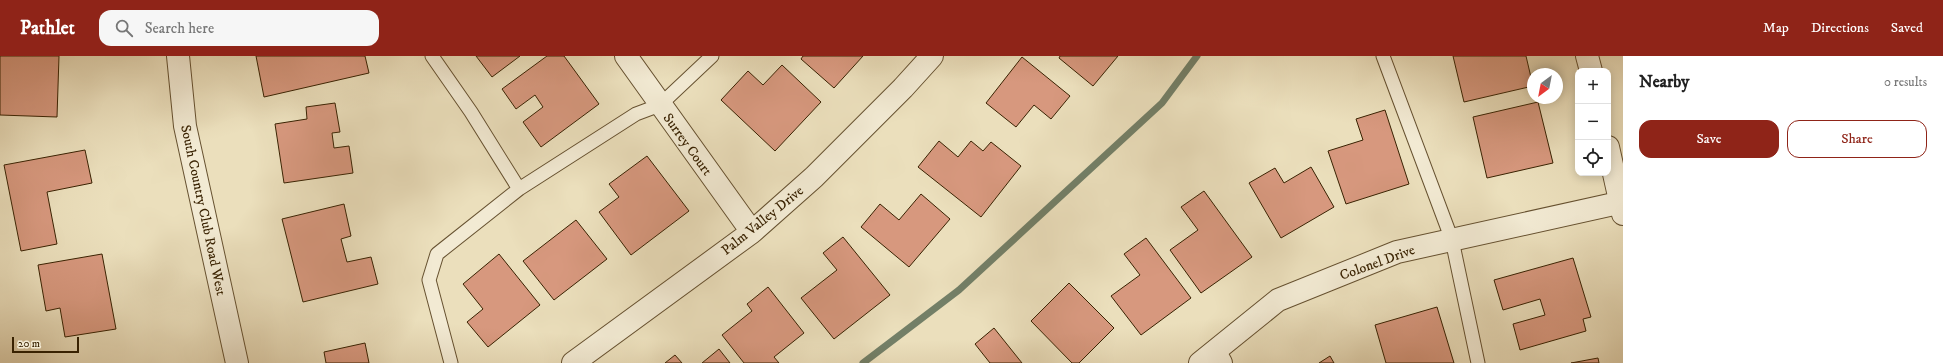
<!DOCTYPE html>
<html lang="en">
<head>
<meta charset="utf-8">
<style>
  body { margin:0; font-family:"IM FELL DW Pica",serif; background:#f6f6f6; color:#222 }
  .controls { position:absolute; right:12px; top:12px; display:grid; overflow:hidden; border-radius:8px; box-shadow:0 2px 10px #0003 }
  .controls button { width:36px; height:36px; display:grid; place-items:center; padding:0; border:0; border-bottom:1px solid #e0e0e0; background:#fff; color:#222; font:20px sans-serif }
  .compass { position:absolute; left:1527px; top:12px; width:36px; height:36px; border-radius:50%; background:#fff; box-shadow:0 2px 10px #0003; rotate:212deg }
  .scale { position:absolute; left:12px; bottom:10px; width:67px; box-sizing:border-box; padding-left:4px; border:2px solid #392202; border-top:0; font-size:11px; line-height:14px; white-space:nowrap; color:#392202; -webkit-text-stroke:3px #f2ead3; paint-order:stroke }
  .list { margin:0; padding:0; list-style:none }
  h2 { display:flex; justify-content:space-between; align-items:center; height:52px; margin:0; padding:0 16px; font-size:17px }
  h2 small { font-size:13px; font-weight:400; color:#767676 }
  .actions { display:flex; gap:8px; padding:12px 16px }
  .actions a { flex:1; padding:9px 0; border:1px solid #8f2418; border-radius:12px; text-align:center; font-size:14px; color:#8f2418 }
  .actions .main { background:#8f2418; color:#fff }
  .icon { flex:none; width:22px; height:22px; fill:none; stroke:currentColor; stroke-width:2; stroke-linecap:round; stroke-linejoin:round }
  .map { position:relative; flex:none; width:1623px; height:307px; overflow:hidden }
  header { display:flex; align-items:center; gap:24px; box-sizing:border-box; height:56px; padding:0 20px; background:#8f2418; color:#fff }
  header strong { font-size:19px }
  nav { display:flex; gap:22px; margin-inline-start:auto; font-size:14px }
  .search { width:280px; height:36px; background:#f6f6f6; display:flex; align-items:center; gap:10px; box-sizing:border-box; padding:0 14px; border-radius:12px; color:#767676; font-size:15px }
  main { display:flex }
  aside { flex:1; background:#fff }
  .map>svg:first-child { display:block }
</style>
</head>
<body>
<header>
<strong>Pathlet</strong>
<div class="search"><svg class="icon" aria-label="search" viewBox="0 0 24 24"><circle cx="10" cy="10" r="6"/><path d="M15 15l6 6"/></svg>Search here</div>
<nav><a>Map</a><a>Directions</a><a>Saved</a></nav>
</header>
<main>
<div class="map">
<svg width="1623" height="307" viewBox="0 0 1623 307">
  <rect width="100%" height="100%" fill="#ebdfbc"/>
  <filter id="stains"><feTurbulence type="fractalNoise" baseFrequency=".005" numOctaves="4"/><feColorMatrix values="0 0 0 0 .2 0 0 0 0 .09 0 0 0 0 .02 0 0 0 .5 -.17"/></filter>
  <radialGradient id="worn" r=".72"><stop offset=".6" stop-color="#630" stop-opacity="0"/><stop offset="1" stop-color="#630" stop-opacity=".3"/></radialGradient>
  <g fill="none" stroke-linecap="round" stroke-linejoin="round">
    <path stroke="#737f67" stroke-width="7" d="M863,307L959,234L1162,47L1197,0"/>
  </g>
  <path fill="#d7987e" stroke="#392202" d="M0,0H59L57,61L0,59Z
    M256,0H365L369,17L264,41Z
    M476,0H520L492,21Z
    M547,0H564L599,48L541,91L523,66L543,51L535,39L516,53L502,33Z
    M803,0H863L834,32L801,3Z
    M1060,0H1118L1093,30L1059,2Z
    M1453,0H1526L1533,30L1464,46Z
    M1022,1L1070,40L1051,63L1034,49L1016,71L986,47Z
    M782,9L821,46L775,95L721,44L748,15L763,29Z
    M1538,46L1553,107L1487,122L1473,61Z
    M335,47L340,76L332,77L334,92L349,90L353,117L284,127L275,68L307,63L306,51Z
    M1385,54L1409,128L1346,148L1328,95L1363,84L1356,63Z
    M939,85L958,101L971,85L983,95L991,86L1021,110L981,161L918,111Z
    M85,94L92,127L47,136L57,188L21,195L4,109Z
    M647,100L689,155L631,199L599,156L619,141L609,128Z
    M1311,111L1334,151L1281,182L1249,127L1275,112L1284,127Z
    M1204,135L1252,201L1201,237L1170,194L1198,174L1181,151Z
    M921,138L950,163L909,211L861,171L880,148L899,164Z
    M344,148L351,180L341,183L347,206L371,201L378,228L303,246L282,163Z
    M576,164L607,203L554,244L523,205Z
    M843,181L890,239L834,283L801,242L837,214L823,197Z
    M1146,182L1191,242L1141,279L1111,240L1140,219L1124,198Z
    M102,198L116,273L65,281L60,252L46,255L38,209Z
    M499,198L540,249L488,291L467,266L483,253L463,228Z
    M1573,202L1591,261L1583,263L1586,275L1520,294L1513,268L1545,259L1540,243L1503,254L1494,224Z
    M1069,227L1114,272L1079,307H1072L1031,265Z
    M768,231L804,277L774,301L779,307H744L722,279L752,255L747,248Z
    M1437,251L1454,307H1386L1375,269Z
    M994,272L1022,307H990L975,288Z
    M365,287L369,307H326L324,296Z
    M719,293L730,307H702Z
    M675,299L682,307H665Z
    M1330,300L1334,307H1319Z
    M1598,302L1599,307H1571Z"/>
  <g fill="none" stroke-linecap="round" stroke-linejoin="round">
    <defs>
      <path id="service" d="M432,0L471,56L519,133
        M1383,0L1452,184L1478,307
        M451,307L429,224L437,198L519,133L636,58L660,49L712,0"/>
      <path id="minor" d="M626,0L752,176
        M1587,0L1591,15
        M1608,91L1623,158
        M1215,296L1221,307
        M573,307L752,176L814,121L903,32L932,0"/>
      <path id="tertiary" d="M178,0L185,70L237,307
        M1200,307L1278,244L1397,196L1623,146"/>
    </defs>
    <use href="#service" stroke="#665130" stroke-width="15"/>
    <use href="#minor" stroke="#665130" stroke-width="24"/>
    <use href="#tertiary" stroke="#665130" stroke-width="24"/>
    <use href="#service" stroke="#f2ead3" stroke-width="13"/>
    <use href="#minor" stroke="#f2ead3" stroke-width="22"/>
    <use href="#tertiary" stroke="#f2ead3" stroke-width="22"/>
  </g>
  <g text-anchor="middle" stroke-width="3" stroke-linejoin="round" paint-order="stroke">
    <g font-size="14" fill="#392202" stroke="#f2ead3">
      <text transform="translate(688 88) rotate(54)" y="5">Surrey Court</text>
      <text transform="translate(204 154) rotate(78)" y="5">South Country Club Road West</text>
      <text transform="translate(762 164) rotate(-39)" y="5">Palm Valley Drive</text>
      <text transform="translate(1377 206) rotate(-20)" y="5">Colonel Drive</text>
    </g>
  </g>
  <rect width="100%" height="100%" filter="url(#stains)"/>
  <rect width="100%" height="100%" fill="url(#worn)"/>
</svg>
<div class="controls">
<button>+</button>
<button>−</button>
<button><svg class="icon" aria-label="locate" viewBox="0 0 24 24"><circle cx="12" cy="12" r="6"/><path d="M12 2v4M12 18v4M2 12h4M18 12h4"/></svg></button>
</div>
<svg class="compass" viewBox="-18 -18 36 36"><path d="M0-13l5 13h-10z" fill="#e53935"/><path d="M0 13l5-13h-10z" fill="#767676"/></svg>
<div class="scale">20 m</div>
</div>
<aside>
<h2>Nearby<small>0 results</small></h2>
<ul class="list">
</ul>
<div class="actions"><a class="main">Save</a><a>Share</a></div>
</aside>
</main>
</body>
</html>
